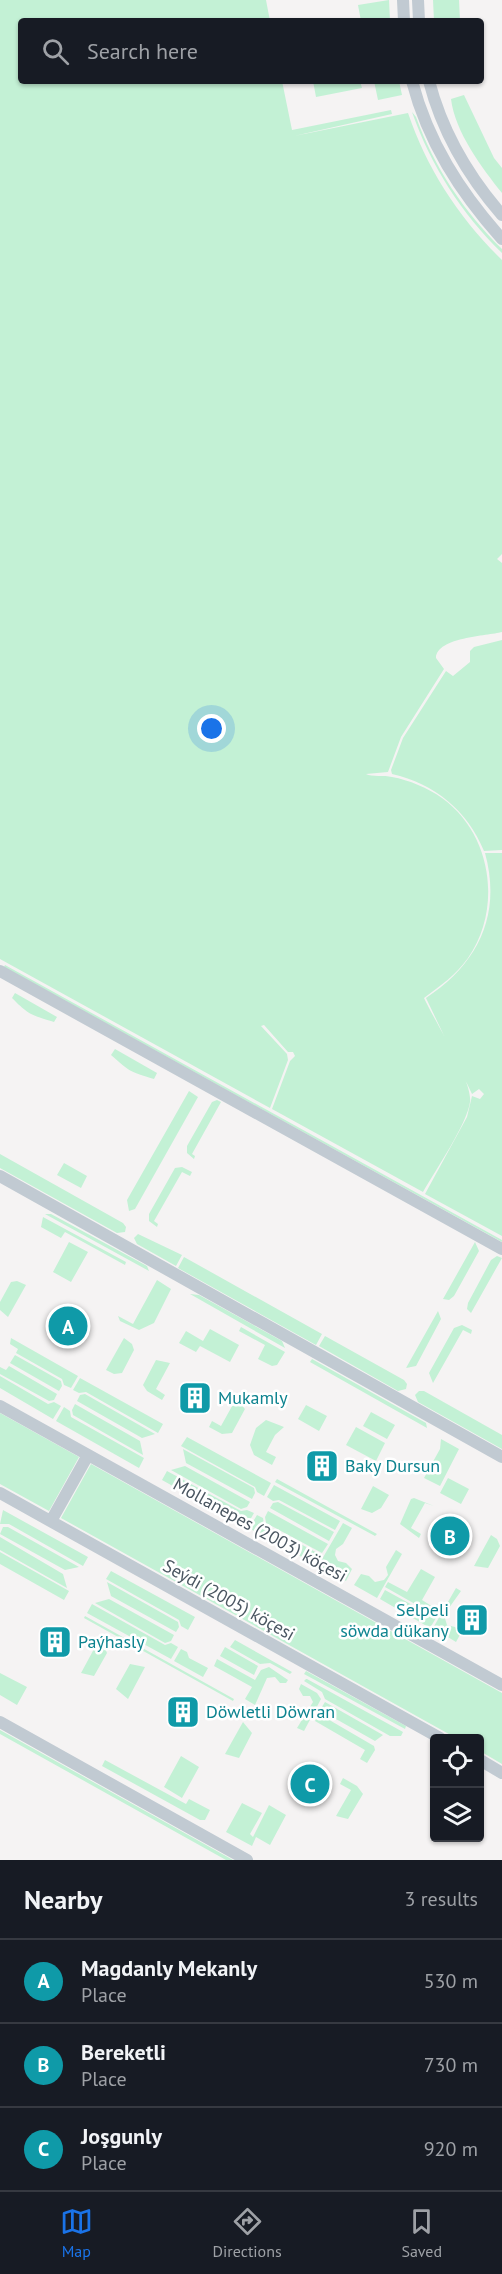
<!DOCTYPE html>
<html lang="en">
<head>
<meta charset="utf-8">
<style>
  body { margin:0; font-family:"PT Sans",sans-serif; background:#242831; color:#f1f3f6 }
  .controls { position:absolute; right:18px; bottom:18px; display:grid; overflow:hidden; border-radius:6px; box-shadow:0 2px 4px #0004 }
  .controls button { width:54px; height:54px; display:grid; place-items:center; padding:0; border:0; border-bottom:2px solid #363941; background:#171b24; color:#f1f3f6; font:30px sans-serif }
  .you { position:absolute; left:212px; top:729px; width:21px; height:21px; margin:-15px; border:4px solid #fff; border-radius:50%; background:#1a73e8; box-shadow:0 0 0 9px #1a73e833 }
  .badge { display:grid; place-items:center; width:39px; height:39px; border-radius:50%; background:#1a73e8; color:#fff; font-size:20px; font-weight:700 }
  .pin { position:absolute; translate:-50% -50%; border:3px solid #fff; box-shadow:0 2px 6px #0006 }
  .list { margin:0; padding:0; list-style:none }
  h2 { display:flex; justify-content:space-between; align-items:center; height:78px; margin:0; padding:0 24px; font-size:26px }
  h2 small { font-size:20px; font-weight:400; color:#9ea1a6 }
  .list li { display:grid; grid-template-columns:39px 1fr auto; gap:18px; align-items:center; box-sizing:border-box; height:84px; padding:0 24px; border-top:2px solid #363941 }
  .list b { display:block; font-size:22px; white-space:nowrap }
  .list p { margin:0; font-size:20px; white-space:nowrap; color:#9ea1a6 }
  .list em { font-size:20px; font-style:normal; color:#9ea1a6 }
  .icon { flex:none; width:33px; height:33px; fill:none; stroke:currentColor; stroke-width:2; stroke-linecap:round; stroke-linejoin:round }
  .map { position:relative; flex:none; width:502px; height:1860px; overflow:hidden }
  .search { position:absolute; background:#171b24; box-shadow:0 2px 4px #0004; left:18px; right:18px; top:18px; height:66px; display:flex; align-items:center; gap:15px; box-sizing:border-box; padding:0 21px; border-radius:6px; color:#9ea1a6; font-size:22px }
  .sheet { height:330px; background:#171b24 }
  nav { display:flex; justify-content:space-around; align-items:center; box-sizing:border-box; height:84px; border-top:2px solid #363941; background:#171b24; font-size:16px; color:#9ea1a6 }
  nav a { display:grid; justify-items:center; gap:3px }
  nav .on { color:#1a73e8 }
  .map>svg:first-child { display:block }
</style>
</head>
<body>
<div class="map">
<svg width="502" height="1860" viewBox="0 0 502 1860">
  <rect width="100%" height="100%" fill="#f5f3f3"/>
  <path fill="#c3f1d5" d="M0,0H266L270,21H21V81H282L292,130L391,110L392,114L294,136L408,113C427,169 459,218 502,260V554L497,559L502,563V632C487,636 437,637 436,658L444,669L401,737L388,772L366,774C372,777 384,775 392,777C409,780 428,788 442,798C493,835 502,909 468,958C456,975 440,986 424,998C434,1020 473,1081 470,1102C467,1124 435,1171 423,1192L272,1109L290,1061L295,1056L293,1052H288L264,1025L261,1026L287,1054L288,1060L270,1108L0,959Z
    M389,0L390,21H361L358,5Z
    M433,0H459L460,21H434Z
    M313,81H360L362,88L316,97Z
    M374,81H399L402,95L378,100Z
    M464,95L494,158L502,168V193C482,168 455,132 451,99Z
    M412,112L416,117C434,167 464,212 502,249V253C461,213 431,166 412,112Z
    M502,640V850L484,851C467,810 435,784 392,774L391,770L403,738L446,671L453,676L470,662V651L474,647Z
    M485,853H502V1236L425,1194L467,1117L472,1096L480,1099L484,1094L479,1089L472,1094L426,998C478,964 502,915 485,853Z
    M5,965L502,1240V1242L4,967Z
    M15,993L57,1017L54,1022C31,1015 29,1015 12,998Z
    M115,1049L157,1073L154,1079C130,1072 129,1071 111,1055Z
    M189,1091L198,1097L135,1209L129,1211L127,1200Z
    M217,1100L221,1102L192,1154L195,1156L194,1159L187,1153V1146L212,1102Z
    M0,1154L123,1223L126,1227L125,1232L117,1233L0,1168Z
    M64,1163L87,1176L81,1188L57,1175Z
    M182,1167L192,1172L190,1176L182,1172L154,1221L158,1224L157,1227L149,1221V1214L175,1168Z
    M45,1214H51L147,1266L149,1271Z
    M43,1217L126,1262L125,1265L65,1232L61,1238L41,1227Z
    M138,1234L182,1255L176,1266L137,1244L134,1238Z
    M69,1242L88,1252L71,1282L53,1272Z
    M475,1242L479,1251L454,1296L449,1300L443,1299Z
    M497,1256L502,1258L471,1313L467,1309L468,1303L491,1260Z
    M184,1257L322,1334L316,1345L178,1268Z
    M157,1280L171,1289L154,1323L139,1330L120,1321L118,1316L133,1324Z
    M17,1281L26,1285L8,1317L0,1310V1302L11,1282Z
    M190,1294L199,1295L282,1341L285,1348Z
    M438,1311L441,1319L416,1366L406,1368Z
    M462,1325L472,1330L471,1334L463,1330L433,1383L429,1373L454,1328Z
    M241,1327L285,1352L277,1365L272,1366L258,1359L265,1345L239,1331Z
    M210,1329L239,1345L230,1362L200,1346L196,1352L179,1343L186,1331L203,1341Z
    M325,1336L404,1380L407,1384L406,1389L398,1391L319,1346Z
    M11,1338L78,1376L71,1388L64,1385L62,1379L16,1353L18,1349L10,1344Z
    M124,1338L132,1344L134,1350L122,1373L114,1374L106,1370Z
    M15,1355L61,1381L62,1386L59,1391L10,1363Z
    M312,1359L426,1423L427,1428L310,1362Z
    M156,1360L170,1363L156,1389L165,1395L162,1400L147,1391L143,1385Z
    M9,1366L57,1394L54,1400L49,1401L0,1374V1367L6,1370Z
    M0,1376L48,1404L54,1402L61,1406L53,1419L0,1388Z
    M80,1378L163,1424L158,1433L86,1392L79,1393L73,1390Z
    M419,1391H424L502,1435V1449L418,1402L415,1395Z
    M85,1394L155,1434L142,1438L77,1401L80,1395Z
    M236,1399L245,1409L232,1433L222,1434L209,1427L212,1421L221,1426Z
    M75,1404L140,1441L143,1455L73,1415L72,1410Z
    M306,1405L327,1416L319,1431L298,1419Z
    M64,1407L70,1411L71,1417L144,1458L139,1468L56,1421Z
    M371,1412L395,1425L387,1439L363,1426Z
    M0,1413L79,1457L49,1511L0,1484Z
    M266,1420L284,1427L275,1435L266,1452L276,1457L272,1465L254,1455L250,1445L256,1428Z
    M356,1427L385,1443L376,1461L346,1445Z
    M187,1437L271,1483L264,1496L257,1492L255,1487L181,1446Z
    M441,1439L459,1449L440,1486L424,1478L440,1449Z
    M183,1449L254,1488L255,1493L252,1499L186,1463Z
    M91,1464L502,1693V1764L480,1751V1738H456L61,1518Z
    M185,1466L250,1502L247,1507L241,1509L171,1470Z
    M167,1471L241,1511L247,1510L254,1513L246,1527L162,1480Z
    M448,1478L469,1489L461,1504L440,1493Z
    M277,1479L377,1534L375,1536L275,1482Z
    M274,1485L340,1521L335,1530L279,1500L273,1501L267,1497Z
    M373,1486L389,1495L381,1508L372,1513L361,1509Z
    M414,1498L434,1506L425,1503L411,1528L421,1534L419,1538L400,1524L411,1499Z
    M278,1502L334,1532L329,1541L270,1508L273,1503Z
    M3,1510L88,1557L83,1566L9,1524H0Z
    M268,1511L328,1544L322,1553L266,1523L265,1517Z
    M257,1515L263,1518L264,1524L281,1533L279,1538H274L272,1542L249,1528Z
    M343,1523L352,1528L343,1544L336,1549L335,1555L338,1561L346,1563L352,1569L346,1581L318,1566Z
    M3,1527H8L79,1567L65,1570L0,1534Z
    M491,1535L497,1539L500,1546L488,1568L474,1566Z
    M286,1536L321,1555L316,1564L284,1548Z
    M0,1537L63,1574L67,1588L0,1550Z
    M396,1550L402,1554L377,1598L354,1585L361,1574L369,1576L375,1582L384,1580L388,1575L386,1567Z
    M0,1552L69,1591L64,1600L0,1564Z
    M421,1569L435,1577L422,1600L441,1612L438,1617L385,1587L388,1582L407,1592Z
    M111,1571L195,1617L188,1630L181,1626L179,1620L106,1579Z
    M107,1582L178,1622L179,1627L176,1632L111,1596Z
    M456,1588L461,1591L444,1615L447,1625L455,1627L461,1633L456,1642L433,1628Z
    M385,1590L436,1618L430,1628L380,1599Z
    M109,1599L174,1635L171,1641L165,1643L95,1603Z
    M92,1604L165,1645L171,1643L178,1647L171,1659L87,1613Z
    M85,1616L234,1699L233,1701L84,1618Z
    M85,1636L104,1646L107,1653L94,1676L81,1673L94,1649L82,1641Z
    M235,1640L292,1672L290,1674L270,1663L260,1664L230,1647Z
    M225,1647L258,1666L254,1675L220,1656Z
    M181,1649L187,1652L189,1658L208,1668L203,1677L174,1661Z
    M217,1659L255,1680L261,1670L269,1667L288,1680L286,1683H280L275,1677L267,1678L255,1705L245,1699L252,1687L214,1666Z
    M130,1664L145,1667L128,1699L116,1689Z
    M306,1671L406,1726L405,1729L304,1674Z
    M0,1673L27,1687L17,1705L0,1695Z
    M306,1679H307L403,1732L401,1736H390L325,1699L322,1692L304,1681Z
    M301,1684L317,1693L321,1699L304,1731L297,1728L313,1702L310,1696H303L299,1689Z
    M325,1702L383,1735L375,1741L320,1710Z
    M319,1714L374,1746L375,1750L367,1763L360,1759L365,1750L315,1721Z
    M243,1722L252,1733L239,1758L225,1754Z
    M0,1730L233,1860H226L0,1734Z
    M181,1756L199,1767L182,1798L164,1787Z
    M105,1760L186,1804L189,1799L210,1810L205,1820H200L102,1766Z
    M343,1778L357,1786L363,1794L348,1819L336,1816L351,1790L340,1784Z
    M242,1803L262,1813L250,1834L253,1837L269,1805L286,1815L270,1845L256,1837L252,1846L226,1832Z"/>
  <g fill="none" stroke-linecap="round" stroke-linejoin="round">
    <path stroke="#c1cad2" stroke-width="12" d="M403,0L404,21
      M418,0L419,21
      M412,81C428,142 460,192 502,239
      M429,81C442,131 468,176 502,215
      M0,971L502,1249
      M0,1176L502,1457
      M0,1406L502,1685
      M0,1493L440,1738
      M51,1521L88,1455
      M0,1722L247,1860
      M480,1760L502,1773"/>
  </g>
  <defs>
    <symbol id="building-square" viewBox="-11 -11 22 22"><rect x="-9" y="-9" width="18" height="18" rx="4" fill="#0f9aa8" stroke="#fff"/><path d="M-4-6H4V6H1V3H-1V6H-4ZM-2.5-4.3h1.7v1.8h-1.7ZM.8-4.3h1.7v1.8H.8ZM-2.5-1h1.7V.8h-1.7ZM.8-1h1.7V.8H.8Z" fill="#fff"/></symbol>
  </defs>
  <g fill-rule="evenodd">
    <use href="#building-square" x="176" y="1379" width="38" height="38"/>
    <use href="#building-square" x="303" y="1447" width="38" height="38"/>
    <use href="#building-square" x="453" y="1601" width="38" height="38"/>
    <use href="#building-square" x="36" y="1623" width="38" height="38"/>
    <use href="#building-square" x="164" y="1693" width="38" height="38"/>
  </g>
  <g text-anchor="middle" stroke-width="5" stroke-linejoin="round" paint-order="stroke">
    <g font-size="18" fill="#0d838f" stroke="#fff" text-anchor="start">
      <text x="218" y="1404">Mukamly</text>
      <text x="345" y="1472">Baky Dursun</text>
      <text x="449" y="1616" text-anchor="end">Selpeli<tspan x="449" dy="21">söwda dükany</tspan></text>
      <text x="78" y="1648">Paýhasly</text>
      <text x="206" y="1718">Döwletli Döwran</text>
    </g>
    <g font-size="18" fill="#4a5661" stroke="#fff">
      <text transform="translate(260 1530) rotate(29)" y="6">Mollanepes (2003) köçesi</text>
      <text transform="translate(229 1600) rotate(29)" y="6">Seýdi (2005) köçesi</text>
    </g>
  </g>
</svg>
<div class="controls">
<button><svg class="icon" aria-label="locate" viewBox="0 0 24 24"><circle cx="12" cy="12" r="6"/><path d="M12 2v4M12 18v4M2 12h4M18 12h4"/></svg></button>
<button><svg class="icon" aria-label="layers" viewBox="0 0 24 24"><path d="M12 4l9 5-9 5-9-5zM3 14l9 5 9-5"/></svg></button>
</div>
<div class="you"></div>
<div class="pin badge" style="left:68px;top:1326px;background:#0f9aa8">A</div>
<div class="pin badge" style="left:450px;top:1536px;background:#0f9aa8">B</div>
<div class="pin badge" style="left:310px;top:1784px;background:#0f9aa8">C</div>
<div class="search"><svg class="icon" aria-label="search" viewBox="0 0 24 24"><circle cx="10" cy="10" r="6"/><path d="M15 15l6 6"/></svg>Search here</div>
</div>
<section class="sheet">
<h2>Nearby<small>3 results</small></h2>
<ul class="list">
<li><span class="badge" style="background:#0f9aa8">A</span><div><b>Magdanly Mekanly</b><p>Place</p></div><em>530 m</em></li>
<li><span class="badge" style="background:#0f9aa8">B</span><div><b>Bereketli</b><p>Place</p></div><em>730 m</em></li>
<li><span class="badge" style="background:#0f9aa8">C</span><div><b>Joşgunly</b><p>Place</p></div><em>920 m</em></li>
</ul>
</section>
<nav>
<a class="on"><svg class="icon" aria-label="map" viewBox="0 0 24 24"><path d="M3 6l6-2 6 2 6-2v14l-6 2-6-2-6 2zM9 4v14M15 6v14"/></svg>Map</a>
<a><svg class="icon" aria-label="directions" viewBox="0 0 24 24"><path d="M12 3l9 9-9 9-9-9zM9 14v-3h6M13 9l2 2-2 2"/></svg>Directions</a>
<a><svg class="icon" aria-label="saved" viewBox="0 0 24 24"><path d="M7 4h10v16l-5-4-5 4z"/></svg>Saved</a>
</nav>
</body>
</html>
